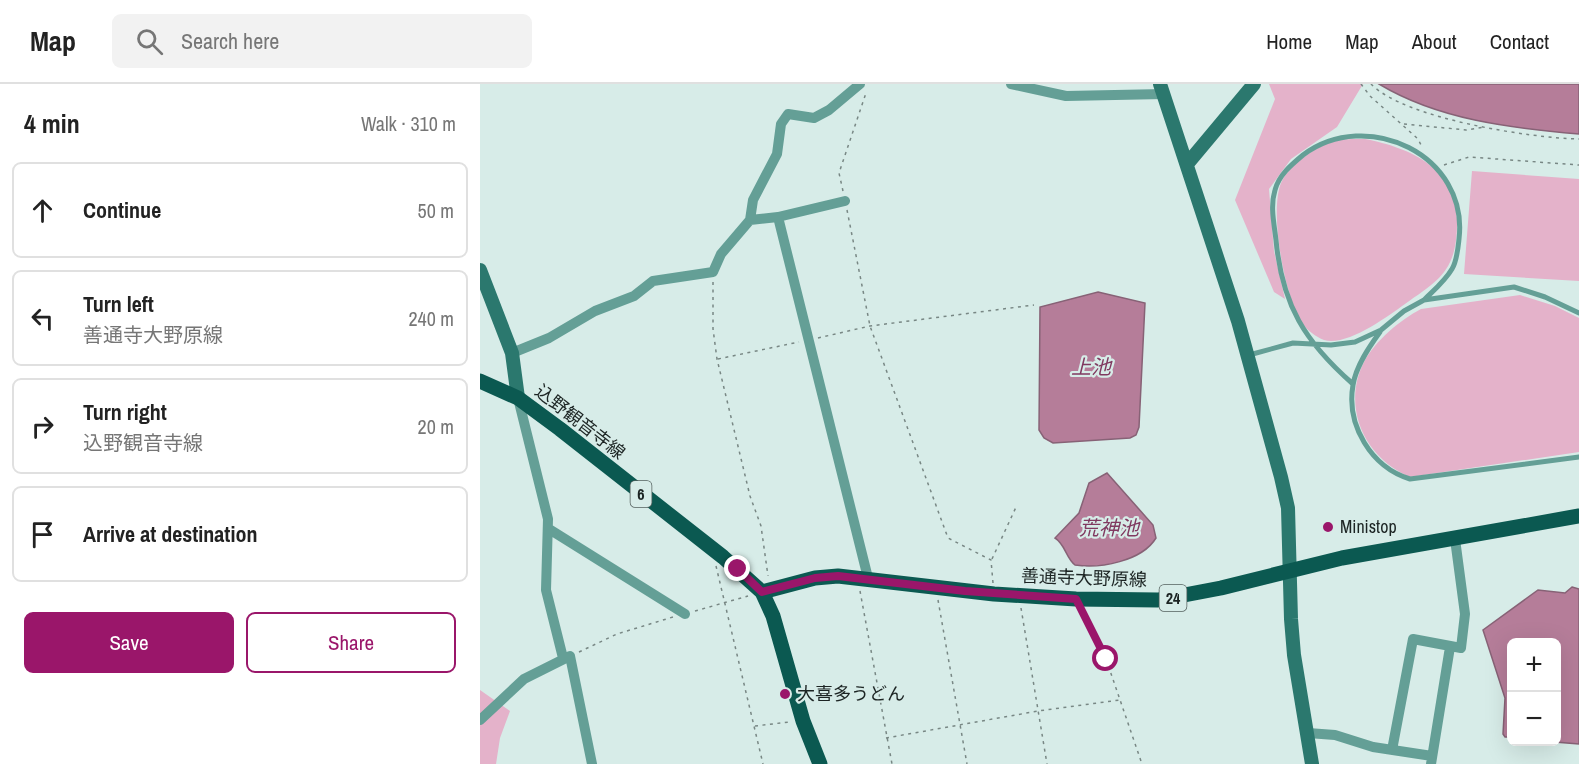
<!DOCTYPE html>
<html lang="en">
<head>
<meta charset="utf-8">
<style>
  body { margin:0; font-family:"Archivo Narrow","Noto Sans JP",sans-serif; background:#f2f2f2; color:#222 }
  .controls { position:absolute; right:18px; bottom:18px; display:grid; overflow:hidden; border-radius:9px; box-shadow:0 6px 24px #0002 }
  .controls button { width:54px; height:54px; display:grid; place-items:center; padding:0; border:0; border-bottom:2px solid #e0e0e0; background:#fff; color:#222; font:30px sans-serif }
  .stop { position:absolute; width:18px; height:18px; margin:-14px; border:4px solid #9a166a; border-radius:50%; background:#fff }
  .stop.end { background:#9a166a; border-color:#fff; box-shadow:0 2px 6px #0008 }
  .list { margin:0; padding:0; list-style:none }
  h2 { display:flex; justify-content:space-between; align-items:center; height:78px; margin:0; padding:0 24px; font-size:26px }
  h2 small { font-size:20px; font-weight:400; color:#767676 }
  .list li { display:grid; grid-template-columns:39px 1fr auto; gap:18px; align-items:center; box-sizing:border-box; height:96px; margin:0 12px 12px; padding:0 12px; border:2px solid #e0e0e0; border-radius:9px }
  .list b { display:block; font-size:22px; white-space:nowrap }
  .list p { margin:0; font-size:20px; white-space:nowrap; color:#767676 }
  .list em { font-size:20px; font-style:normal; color:#767676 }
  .actions { display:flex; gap:12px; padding:18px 24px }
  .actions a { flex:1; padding:14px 0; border:2px solid #9a166a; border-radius:9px; text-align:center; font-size:21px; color:#9a166a }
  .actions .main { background:#9a166a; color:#fff }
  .icon { flex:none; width:33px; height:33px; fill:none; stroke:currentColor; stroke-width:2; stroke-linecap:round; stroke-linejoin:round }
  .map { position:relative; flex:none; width:1099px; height:680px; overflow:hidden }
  header { display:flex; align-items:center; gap:36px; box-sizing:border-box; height:84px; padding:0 30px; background:#fff; border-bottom:2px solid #e0e0e0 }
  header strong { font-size:28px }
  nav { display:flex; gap:33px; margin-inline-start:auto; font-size:21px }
  .search { width:420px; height:54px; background:#f2f2f2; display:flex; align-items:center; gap:15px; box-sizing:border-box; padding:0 21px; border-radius:9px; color:#767676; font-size:22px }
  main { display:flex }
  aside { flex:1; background:#fff }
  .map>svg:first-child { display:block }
</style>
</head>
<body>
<header>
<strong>Map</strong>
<div class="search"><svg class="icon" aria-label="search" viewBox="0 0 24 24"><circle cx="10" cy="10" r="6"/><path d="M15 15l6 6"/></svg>Search here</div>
<nav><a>Home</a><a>Map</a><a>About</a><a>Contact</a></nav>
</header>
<main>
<aside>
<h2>4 min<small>Walk · 310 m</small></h2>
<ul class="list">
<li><svg class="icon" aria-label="ahead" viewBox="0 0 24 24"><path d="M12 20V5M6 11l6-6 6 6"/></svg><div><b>Continue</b></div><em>50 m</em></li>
<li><svg class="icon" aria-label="left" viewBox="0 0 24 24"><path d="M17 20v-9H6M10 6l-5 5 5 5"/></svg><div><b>Turn left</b><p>善通寺大野原線</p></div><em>240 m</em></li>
<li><svg class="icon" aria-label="right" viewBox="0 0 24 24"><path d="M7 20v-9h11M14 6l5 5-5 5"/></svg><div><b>Turn right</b><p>込野観音寺線</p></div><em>20 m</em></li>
<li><svg class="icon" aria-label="arrive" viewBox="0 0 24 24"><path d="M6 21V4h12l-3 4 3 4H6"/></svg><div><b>Arrive at destination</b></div></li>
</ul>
<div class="actions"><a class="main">Save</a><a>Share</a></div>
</aside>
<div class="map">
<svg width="1099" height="680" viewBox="0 0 1099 680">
  <rect width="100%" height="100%" fill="#d7ece8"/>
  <path fill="#e4b2ca" d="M789,0H883L857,43L811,75L789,105L794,167L805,215L794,208L755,116L795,15Z
    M885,55C932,64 980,86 977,142C976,187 959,196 925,220C907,233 866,263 844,256C836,253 827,246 822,239C805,215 787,121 803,95C811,81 834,64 849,59C860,54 874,55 885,55Z
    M992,87L1099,95V197L984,190Z
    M1040,211L1075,222L1099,234V368L930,393C885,375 861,323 884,278C895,257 920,236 941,225Z
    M0,606L30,627L20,654L16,680H0Z"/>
  <path fill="#b57d99" stroke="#876276" stroke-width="1.5" d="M899,0H1099V50C1031,44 959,36 899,0Z
    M618,208L665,219L659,343L656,351L650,354L573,359L564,354L559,346L560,223Z
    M627,389L673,441L676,454C662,477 620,485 595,481C586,474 585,460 575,454L599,429L609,399Z
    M1092,503L1099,505V660L1075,658L1076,558H1032L1031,653H1025L1023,650L1025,614L1003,546L1058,506L1085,509Z"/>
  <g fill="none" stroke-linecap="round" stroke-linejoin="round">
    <path stroke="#788784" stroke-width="1.5" stroke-dasharray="3 4.5" stroke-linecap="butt" d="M881,0L890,12L938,55L942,63
      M891,0C925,35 1051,54 1099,55
      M924,40L986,46L1005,43
      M964,81L989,73L1099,81
      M363,107L359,89L386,9
      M367,126L390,242L468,454L511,476L513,499
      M233,198V245L237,275L270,412L281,442L288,492
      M338,254L390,242L554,221
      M238,275L319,258
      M512,475L537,421
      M236,482L283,680
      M380,507L412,680
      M458,516L487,680
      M541,524L567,680
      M215,527L268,512
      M602,528L626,575L662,680
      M99,568L137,550L193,533
      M275,642L309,638
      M406,654L558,627L640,616"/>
    <path stroke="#649f96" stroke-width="5" d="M900,248C889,263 876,282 873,301C866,341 891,383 930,395L1099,373
      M769,271L813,259L851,261L875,258L901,246L924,227L944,216L1034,203L1065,213L1099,229
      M873,300C825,258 802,221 796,156C794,139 790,122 795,106C799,91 811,81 823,71C887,23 989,71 979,155C978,164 977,177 972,185C965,197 954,206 944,216"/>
    <path stroke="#649f96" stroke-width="10" d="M531,0L586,12L684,10
      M298,133L388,494
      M270,136L298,133L365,117
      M32,269L69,254L115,227L154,212L173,197L233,188L241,170L270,136L273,116L297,70L301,40L308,30L334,34L349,26L380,0
      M38,314L68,435L66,506L83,574
      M69,445L205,530
      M0,636L44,595L90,572L112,680
      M828,649L855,651L893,663L952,672
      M912,666L933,555L981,564L985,530L975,455
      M951,680L970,563"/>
    <path stroke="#2b786e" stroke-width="14" d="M680,0L758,237L801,393L808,424L811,535L814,571L832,680
      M708,79L774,0
      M0,186L32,269L38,314"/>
    <path stroke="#0b5951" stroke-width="15" d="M0,297L38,314L80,345L243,473L282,508L293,532L323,637L340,680
      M282,508L335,494L358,492L514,510L596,515L678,516L741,504L862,474L1099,432"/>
  </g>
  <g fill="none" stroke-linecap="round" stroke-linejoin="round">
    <path stroke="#9a166a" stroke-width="8" d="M258,485L282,508L335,494L358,492L485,507L596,515L626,575"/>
  </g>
  <g fill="#9a166a" stroke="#d7ece8" stroke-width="2">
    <circle cx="848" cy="443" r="6"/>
    <circle cx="305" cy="610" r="6"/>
  </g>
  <g text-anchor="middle" stroke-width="4.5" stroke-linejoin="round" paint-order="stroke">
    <g fill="#d7ece8" stroke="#54605e" stroke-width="1.5">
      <rect x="150.5" y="397" width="21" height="26" rx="4.5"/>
      <rect x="679.5" y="501" width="27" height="26" rx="4.5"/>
    </g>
    <g font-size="16" font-weight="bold" fill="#1c2423">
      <text x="161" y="416">6</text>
      <text x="693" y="520">24</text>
    </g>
    <g font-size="18" fill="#1c2423" stroke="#d7ece8">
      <text transform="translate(100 338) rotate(38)" y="6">込野観音寺線</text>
      <text transform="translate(604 494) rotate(2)" y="6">善通寺大野原線</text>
    </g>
    <g font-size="18" fill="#1c2423" stroke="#d7ece8" text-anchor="start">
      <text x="860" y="449">Ministop</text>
      <text x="317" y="616">大喜多うどん</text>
    </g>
    <g font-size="20" font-style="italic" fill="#803960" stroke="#d7ece8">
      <text x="611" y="290">上池</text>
      <text x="629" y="451">荒神池</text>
    </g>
  </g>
</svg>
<div class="controls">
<button>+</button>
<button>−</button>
</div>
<div class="stop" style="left:626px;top:575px"></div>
<div class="stop end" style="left:258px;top:485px"></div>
</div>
</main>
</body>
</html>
